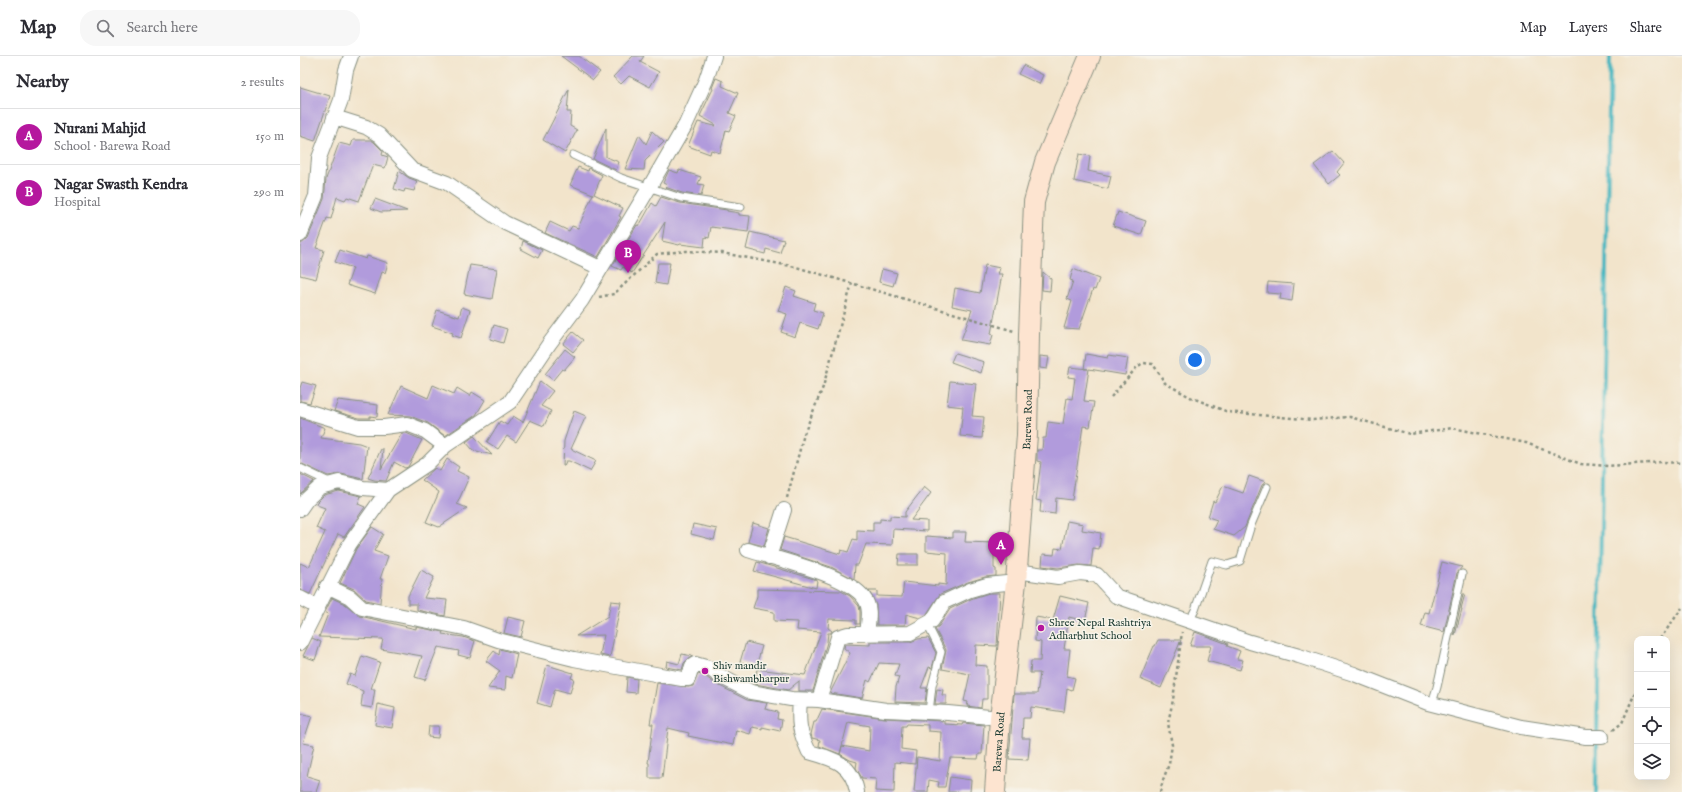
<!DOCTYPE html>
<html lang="en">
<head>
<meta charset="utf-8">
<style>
  body { margin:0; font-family:"IM FELL English",serif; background:#f7f7f7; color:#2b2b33 }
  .controls { position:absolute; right:12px; bottom:12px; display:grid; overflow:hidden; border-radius:8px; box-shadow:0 4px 16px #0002 }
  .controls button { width:36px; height:36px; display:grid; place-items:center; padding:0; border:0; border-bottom:1px solid #e1e1e2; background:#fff; color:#2b2b33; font:20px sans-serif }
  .you { position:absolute; left:895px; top:304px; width:14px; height:14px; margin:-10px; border:3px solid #fff; border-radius:50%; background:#1a73e8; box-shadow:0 0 0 6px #1a73e833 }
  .badge { display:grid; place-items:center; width:26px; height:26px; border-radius:50%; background:#b5179e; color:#fff; font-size:13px; font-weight:700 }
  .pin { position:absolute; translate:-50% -33px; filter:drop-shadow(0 1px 2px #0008) }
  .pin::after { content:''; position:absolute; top:21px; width:14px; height:12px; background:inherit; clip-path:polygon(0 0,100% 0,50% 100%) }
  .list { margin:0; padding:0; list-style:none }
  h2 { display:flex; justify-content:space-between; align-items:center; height:52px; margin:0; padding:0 16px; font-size:17px }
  h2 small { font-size:13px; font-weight:400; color:#7c7c81 }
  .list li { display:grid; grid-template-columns:26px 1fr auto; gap:12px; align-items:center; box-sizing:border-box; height:56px; padding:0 16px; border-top:1px solid #e1e1e2 }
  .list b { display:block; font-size:15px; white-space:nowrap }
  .list p { margin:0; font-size:13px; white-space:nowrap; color:#7c7c81 }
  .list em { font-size:13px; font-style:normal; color:#7c7c81 }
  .icon { flex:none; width:22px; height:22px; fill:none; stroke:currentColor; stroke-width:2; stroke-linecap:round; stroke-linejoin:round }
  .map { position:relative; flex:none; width:1382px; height:736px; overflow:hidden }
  header { display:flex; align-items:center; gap:24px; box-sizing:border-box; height:56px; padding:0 20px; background:#fff; border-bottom:1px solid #e1e1e2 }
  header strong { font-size:19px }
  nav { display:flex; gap:22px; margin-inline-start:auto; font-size:14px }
  .search { width:280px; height:36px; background:#f7f7f7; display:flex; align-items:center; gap:10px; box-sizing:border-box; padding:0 14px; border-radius:16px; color:#7c7c81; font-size:15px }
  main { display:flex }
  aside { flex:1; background:#fff }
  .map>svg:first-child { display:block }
</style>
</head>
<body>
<header>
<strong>Map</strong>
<div class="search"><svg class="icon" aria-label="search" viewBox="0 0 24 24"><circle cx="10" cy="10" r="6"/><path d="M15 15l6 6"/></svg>Search here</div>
<nav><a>Map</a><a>Layers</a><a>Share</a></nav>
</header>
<main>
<aside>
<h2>Nearby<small>2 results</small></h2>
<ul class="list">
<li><span class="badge">A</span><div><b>Nurani Mahjid</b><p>School · Barewa Road</p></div><em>150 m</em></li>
<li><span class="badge">B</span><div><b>Nagar Swasth Kendra</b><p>Hospital</p></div><em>290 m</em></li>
</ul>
</aside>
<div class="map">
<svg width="1382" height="736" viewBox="0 0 1382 736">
  <rect width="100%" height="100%" fill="#f7f3e8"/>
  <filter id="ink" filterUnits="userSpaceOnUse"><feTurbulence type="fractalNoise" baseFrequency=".025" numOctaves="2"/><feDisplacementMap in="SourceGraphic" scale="8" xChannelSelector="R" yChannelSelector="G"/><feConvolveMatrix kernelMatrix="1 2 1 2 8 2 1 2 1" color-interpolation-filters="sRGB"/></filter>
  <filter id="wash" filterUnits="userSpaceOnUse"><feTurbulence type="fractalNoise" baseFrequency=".012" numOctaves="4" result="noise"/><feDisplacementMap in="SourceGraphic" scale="16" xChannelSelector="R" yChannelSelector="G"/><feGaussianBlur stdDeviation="0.9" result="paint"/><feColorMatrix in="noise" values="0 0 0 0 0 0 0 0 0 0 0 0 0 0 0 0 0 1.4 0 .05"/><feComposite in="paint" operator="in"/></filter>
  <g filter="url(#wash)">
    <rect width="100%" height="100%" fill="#f2e4cb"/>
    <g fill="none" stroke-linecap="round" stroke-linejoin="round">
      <path stroke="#48b7c1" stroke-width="4" d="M1296,736L1310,0"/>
    </g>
    <g id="blocks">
      <path fill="#b19bdc" d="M261,0H279L300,16L293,24Z
        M333,0H344L340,6L359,16L350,31L329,20L321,28L313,21Z
        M723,9L743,19L739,28L718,18Z
        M416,22L423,25L422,30L438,37L429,57L436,60L429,75L426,74L420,97L411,94L410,98L388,90L398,66L415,70L416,69L400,60L413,33L412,32Z
        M0,31L30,40L15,85L0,80Z
        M269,33L267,56H271L270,70L277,74L265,97L243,84Z
        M306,72V101L319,106L316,114L293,103Z
        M352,75L364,86L345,105L344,114L325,113L339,79L346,88Z
        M53,84H71L74,86L83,95L82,99L88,101L85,112L73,109L59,145L47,141L45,144L37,141L31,163L27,162L16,192L24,194L16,223L0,219V189L8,182L24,143L26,123L39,87L51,90Z
        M1033,95L1044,107L1037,116L1040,119L1029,128L1014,109Z
        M779,98L790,100L788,115L811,120L808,133L774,125Z
        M278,111L288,115L289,112L302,119L294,138L323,152L319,160L321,161L298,201L245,177L250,166L269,175L272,170L278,172L293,138L270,129Z
        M369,114L378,117L379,114L401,121L398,128L404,129L401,140L382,137L365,131L367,129L363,127Z
        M99,115L109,122L117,125L114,135L105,133L104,136L94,133Z
        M361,141L380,147L427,154V155L439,157V159L450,160L448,176L411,171L409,182L405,181L404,191L380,188L379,189L362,185L365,166L332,217L323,211L321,214L312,210L337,169L339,170L352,147L356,150Z
        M75,143L107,155L81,156L71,152Z
        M818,156L846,165L841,179L813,170Z
        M450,176L484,184L480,197L466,193L465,198L446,193Z
        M223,185L242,194L238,202L221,193Z
        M40,194L66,203L67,200L88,207L85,217L82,216L75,238L47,229L53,212L35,206Z
        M358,207H370L366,229L355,227Z
        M170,209L197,213L192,243L164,238Z
        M685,209L700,212L698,218H702L691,278L693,279L690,289L661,284L672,254L652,250L655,232L680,237Z
        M582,213L597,217L593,230L579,226Z
        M773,213L799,223L795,234L793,233L779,273L764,272L772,245L767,243L773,225L770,224Z
        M743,216L751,223L750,235L742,234Z
        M968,226L994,228L992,245L980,243L981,238L967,237Z
        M486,231L496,235L494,240L515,247L513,254L523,257L518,273L500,267L495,281L481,276L487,258L478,255Z
        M162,251L170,254L161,282L152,279L153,277L132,270L137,254L159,261Z
        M194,269L207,273L203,287L190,283Z
        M273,276L283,284L273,296L263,288Z
        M265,293L275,301L264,314L262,313L253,324L245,318Z
        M655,297L684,306L681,317L651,306Z
        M786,298L808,302L809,299L828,302L825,319L789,313L784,345L794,346L790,371L783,370L772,444L756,442L755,458L740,456L741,445L736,444L741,406L737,405V394H742L743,382H746L748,366L763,368L767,342L772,343L775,322L768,321L770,311L788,313H784Z
        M740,300L749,301L747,313L740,312Z
        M240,325L253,335L241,350L251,355L244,370L230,364L216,386L207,380L198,393L187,386L200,365L207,369L213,360L223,366Z
        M650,325L676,328L672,360L684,361L682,382L660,380L663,351L647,349Z
        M2,326L16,330L10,347L0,345V332Z
        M133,329L154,338L157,332L170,340L172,336L185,344L176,359L145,380L128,367L110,360L88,359L101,330L128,342Z
        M38,344L78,349L77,361L70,360V362H59L34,355Z
        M274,355L286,360L271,393L296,405L290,415L269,405H266L264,410H263L264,385Z
        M0,362L25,372L21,382L59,387L67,390L63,423L41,418L28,420L0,407Z
        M102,377H106L122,384L108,411L105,412L94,406L86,425L74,424L68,422L81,393H83L81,413Z
        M174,380L192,399L173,394L166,386Z
        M147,403L159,411L157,415L169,421L157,448L167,452L139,471L126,466L139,436L122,424L135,412L140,415Z
        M0,418L14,425L0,438Z
        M949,420L966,426L962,429L945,471L934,480L913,473L917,464L908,461L913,445L915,446L923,430L943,437Z
        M624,431L631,437L611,464L627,465V475L593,473L592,489L566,488L558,509H555L554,523L531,511L480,494L484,481L540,498L541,494L548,496L553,483L557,484V474L573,475V466H580V463L590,464V460L605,461V456Z
        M39,435L61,440L58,448L65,451L44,481L38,478L10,538L0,534V507L9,511L25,476L16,472L25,452L17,449L16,447L24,439Z
        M767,465L783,468L782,474L801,477L799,493L793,492L791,510L779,509L758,512L742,510L743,498L754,499L755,492L762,493Z
        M453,467L469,472L464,490L448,486Z
        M393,468L417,473L414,484L391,478Z
        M72,471L83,478L74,495L88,500L80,523H82L80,547L66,544L54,533L40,527L56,493Z
        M653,476H666L665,486L694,487V512L696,513V520L685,521L668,526L640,538L626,559L620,562L606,558L605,569H577L576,549L569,535H577V540L602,541L604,526L638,530V528L646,529L647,497L626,495V480L653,482Z
        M599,498H618V509H598Z
        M457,506L517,524L516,532L454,515Z
        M1142,506L1162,511L1157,517L1144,576L1121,570L1125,556L1129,557Z
        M121,514L134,521L124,542L147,544L145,560L117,554V548H108V540Z
        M457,533L541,535L550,540L559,550L560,555V568H556V564L529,563L528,572L532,575L531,577H528L527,586L513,635H499V625L488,634L455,628L457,613L505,619L521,576L497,574L498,566L474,565V556L453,552L457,540Z
        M689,537H700L697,590L676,589L675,609L687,610V643H682L681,652L667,650L668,646L664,645L670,618L642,613L646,594L635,573L639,570L650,553L673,542Z
        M1163,538H1165L1161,553H1162L1155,579H1154Z
        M760,540L789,547L785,565L769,561L764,593H770L767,620L775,622L772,634L767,632L764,656L731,651L730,662H723L722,682H730L728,704L709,703L714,638H737L740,617H730L731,605H740L741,586L735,585L736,561L753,564Z
        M32,542L45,548L60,560L116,573V571L143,576L142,578L163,581L175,585L170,602L158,599L159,595L138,591L125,624L115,621L122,600L81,593L83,583L19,581L28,558L25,556Z
        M311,545L321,546L310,601L300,599L304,579L276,580L308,560Z
        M208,561L225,565L221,581L204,577Z
        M895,576L928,588L927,590L940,595L937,603L943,604L940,614L907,605L911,590H890Z
        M12,582L21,586L15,604L3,600Z
        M628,582L636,597L632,612L629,611L621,632H627L625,647L595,646L596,631L599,621L595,620L599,608L579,607L570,626L567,624L562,642L530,637L550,597L544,592L545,588L570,589V586H610L618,583Z
        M858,584H881L861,632L840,623L854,590H855Z
        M446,586L462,590L456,611L440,606Z
        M200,593L217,598L212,622L206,620L205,634L188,632L200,615L186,605L194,595L199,599Z
        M382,598L392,600L384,607L382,614L366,611L367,605L379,608Z
        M62,600L80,606L71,633H75L72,652L61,650L63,635L46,628L50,618L55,620Z
        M247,609L273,617L271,622L274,623L270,637L255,633L250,651L237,647Z
        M398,618L405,620L414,627L447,644L467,647L465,653L478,656L477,663L482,664L480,675L462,671V673L452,671L450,678L436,674L433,689L388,680L389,677L368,672L362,722H349V707H348L353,668H350L357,627L388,631L393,630Z
        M327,621L337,623L336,637L326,636Z
        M637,633L643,634L642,639H646V648H635Z
        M78,648L95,652L92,672L75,669Z
        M522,653L585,662L644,665V668L662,669L663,667L684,669L682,698H679L678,703L650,702L645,731H638L639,726L629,724L628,736H614L617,701L640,705L641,676L628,675V669L607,668L606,670H602L601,693L616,695L615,708L595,706L594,736L575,735L576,723L562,722L556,712L557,706L550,704L540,698L542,690L569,695L570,670L548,666L540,698L519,690L520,684L512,682L511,678L514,666H516Z
        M0,657L12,660L3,687L14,689L7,720L20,724L16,736H0Z
        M129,670H139L138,682L128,681Z
        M650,721L671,724L670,736H648Z"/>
    </g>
  </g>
  <g filter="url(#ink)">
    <use href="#blocks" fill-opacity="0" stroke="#889080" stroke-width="1"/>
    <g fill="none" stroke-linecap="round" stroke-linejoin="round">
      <defs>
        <path id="lane" d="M273,99L321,122L381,142L441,151
          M0,412L31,427
          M889,566L895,554L912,505L927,509L940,505L951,469L967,431
          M627,568L641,596L632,630L629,656
          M1128,647L1133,644L1137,631L1162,518"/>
        <path id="street" d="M34,61L66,71L79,79L112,114L147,127L205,167L300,212
          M0,179L16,140L19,102L41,44L46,14L51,0
          M0,353L58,371H84L107,368L125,375L145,390
          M0,453L7,443L20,431L39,426L63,432L88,434L127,408L145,390L210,346L249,288L282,244L346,137L386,68L406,24L414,0
          M448,494C476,503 548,519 564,542C572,552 568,566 567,578
          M469,501L484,454
          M717,515L758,521L780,517L797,519L816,540L950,586L999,600L1054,618L1128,647L1221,671L1286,681H1302
          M27,530L50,541L62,552L164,572L198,584L274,603L382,623H388L392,610L395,608L409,612L418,619L451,636L491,643L519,644L586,654L648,657L700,662
          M0,542L17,551
          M0,587L49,489L88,434
          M500,644C498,668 499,674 509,696C534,703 552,707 557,736
          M519,644L538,581L548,578L610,577L632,565L644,546L670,534L687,529L716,526"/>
        <g id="secondary">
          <path id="s1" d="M695,736L700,662L716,526L727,379L729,279L734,146L745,106L790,0"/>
        </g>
      </defs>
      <use href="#lane" stroke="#889080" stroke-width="9"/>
      <use href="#street" stroke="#889080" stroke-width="16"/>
      <use href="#secondary" stroke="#889080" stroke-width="22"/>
      <path stroke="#889080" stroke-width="2.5" stroke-dasharray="3 3" stroke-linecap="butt" d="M299,241L314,238L357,198L386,195L422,197L496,211L714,275
        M811,341L837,311L843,307L853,308L865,327L890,341L928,356L1013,364L1050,361L1110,378L1153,372L1226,387L1281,408L1308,410L1362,406L1382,407
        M487,442L504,378L523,331L552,227
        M1360,583L1382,552
        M1313,674L1322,667L1337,632
        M860,736L863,724L869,708L872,689L868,667L873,644L882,576"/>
      <use href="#lane" stroke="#fff" stroke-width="7"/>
      <use href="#street" stroke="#fff" stroke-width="14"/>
      <use href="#secondary" stroke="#fde4d0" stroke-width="20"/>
    </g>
  </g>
  <g fill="#b5179e" stroke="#f7f3e8" stroke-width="1.5">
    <circle cx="741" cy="572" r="4"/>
    <circle cx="405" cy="615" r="4"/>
  </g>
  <g text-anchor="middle" stroke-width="3" stroke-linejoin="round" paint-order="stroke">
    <g font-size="11" fill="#1f3d34" stroke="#f7f3e8">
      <text dy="4" stroke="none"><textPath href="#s1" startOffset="374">Barewa Road</textPath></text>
      <text dy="4" stroke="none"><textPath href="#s1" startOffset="50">Barewa Road</textPath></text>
    </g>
    <g font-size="11" fill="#1f3d34" stroke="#f7f3e8" text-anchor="start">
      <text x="749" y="570">Shree Nepal Rashtriya<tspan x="749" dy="13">Adharbhut School</tspan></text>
      <text x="413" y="613">Shiv mandir<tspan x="413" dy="13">Bishwambharpur</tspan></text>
    </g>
  </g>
</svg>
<div class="controls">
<button>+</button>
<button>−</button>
<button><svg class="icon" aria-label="locate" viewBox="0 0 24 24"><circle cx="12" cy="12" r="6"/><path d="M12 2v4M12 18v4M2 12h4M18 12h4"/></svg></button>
<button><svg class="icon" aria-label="layers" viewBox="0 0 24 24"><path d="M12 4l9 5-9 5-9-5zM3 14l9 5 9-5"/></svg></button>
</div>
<div class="you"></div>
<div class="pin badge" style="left:701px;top:509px">A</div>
<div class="pin badge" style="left:328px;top:217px">B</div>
</div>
</main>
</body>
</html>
